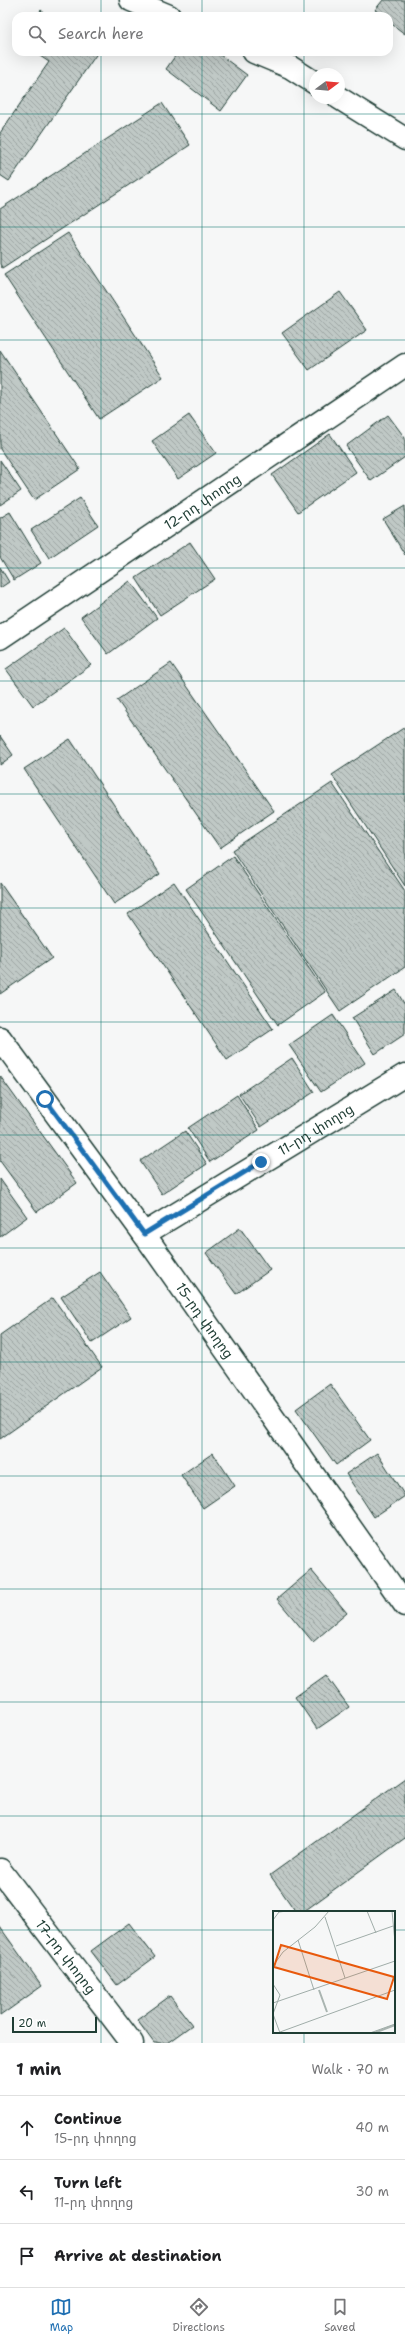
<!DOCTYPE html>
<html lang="en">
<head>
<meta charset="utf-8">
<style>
  body { margin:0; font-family:"Shantell Sans","Noto Sans Armenian",sans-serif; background:#f2f2f2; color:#202124 }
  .compass { position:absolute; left:309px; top:68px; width:36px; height:36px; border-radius:50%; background:#fff; box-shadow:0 4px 16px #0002; rotate:74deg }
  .scale { position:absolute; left:12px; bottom:10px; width:85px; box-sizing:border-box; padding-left:4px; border:2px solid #1f3d34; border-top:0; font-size:11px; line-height:14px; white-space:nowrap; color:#1f3d34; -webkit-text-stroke:3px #fff; paint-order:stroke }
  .stop { position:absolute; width:12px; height:12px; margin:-9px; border:3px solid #1f6fb2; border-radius:50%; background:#fff }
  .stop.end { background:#1f6fb2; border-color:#fff; box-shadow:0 1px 4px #0008 }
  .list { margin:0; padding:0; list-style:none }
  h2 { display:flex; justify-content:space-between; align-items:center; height:52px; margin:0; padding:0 16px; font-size:17px }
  h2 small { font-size:13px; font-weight:400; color:#757577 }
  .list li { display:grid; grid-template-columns:26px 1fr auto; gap:12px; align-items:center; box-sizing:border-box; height:64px; padding:0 16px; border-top:1px solid #e0e0e0 }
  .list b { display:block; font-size:15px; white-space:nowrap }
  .list p { margin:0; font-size:13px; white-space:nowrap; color:#757577 }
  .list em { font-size:13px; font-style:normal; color:#757577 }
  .icon { flex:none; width:22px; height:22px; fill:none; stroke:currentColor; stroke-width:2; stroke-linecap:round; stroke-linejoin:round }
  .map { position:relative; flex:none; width:405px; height:2043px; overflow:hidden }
  .search { position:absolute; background:#fff; box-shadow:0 4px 16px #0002; left:12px; right:12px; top:12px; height:44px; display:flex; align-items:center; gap:10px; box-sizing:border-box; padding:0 14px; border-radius:12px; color:#757577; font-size:15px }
  .sheet { height:244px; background:#fff }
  nav { display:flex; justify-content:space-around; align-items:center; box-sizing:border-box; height:56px; border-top:1px solid #e0e0e0; background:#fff; font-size:11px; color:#757577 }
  nav a { display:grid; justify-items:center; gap:2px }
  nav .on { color:#1f6fb2 }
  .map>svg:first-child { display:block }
</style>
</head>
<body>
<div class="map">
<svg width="405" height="2043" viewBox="0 0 405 2043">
  <defs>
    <pattern id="building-back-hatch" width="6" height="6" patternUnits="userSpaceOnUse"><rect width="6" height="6" fill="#c0c9c6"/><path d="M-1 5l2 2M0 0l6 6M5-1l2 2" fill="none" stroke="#9ba4a2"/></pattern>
  </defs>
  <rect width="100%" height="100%" fill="#f6f7f7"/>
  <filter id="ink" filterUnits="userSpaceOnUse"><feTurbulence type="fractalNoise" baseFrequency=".025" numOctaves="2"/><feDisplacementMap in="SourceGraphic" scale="8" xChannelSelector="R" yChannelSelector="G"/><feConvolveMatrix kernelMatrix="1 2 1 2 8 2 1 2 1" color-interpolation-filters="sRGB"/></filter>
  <g filter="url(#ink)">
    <path fill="url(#building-back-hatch)" stroke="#1f3d34" d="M383,0H405V34L389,22V16H382L375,10Z
      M41,10L48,16H37Z
      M34,52H98L9,181L0,175V133L49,62Z
      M178,52H216L247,75L221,111L166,69Z
      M162,103L190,145L2,268L0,264V209Z
      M68,233L163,377L99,419L4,275Z
      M340,292L367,330L309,370L282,333Z
      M0,350L80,469L34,500L0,449Z
      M189,415L216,453L178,479L152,441Z
      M388,415L405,438V457L371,481L346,446Z
      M330,434L356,472L298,512L272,475Z
      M0,460L21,491L0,505Z
      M80,498L98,525L49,558L31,530Z
      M405,506V555L383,519Z
      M10,512L41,563L14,580L0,557V518Z
      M190,542L215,579L160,615L136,578Z
      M0,567L9,582L0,588Z
      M130,581L157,618L108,654L81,617Z
      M64,628L91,665L33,706L6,669Z
      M171,663L274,811L220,848L117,700Z
      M405,727V886L332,775Z
      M0,736L13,755L0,765Z
      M70,739L160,874L114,904L24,769Z
      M332,783L405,891V967L340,1011L232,850Z
      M233,856L325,992L278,1025L186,889Z
      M174,882L273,1029L227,1060L128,914Z
      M0,883L52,958L0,994Z
      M396,990L405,1005V1034L375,1054L352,1018Z
      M333,1015L365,1063L321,1092L289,1045Z
      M292,1058L314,1092L261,1127L239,1094Z
      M0,1076L77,1183L37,1212L0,1161Z
      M237,1095L259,1130L210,1162L188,1128Z
      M185,1131L207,1164L162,1194L140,1161Z
      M0,1179L27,1217L0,1237Z
      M240,1228L270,1270L236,1294L206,1253Z
      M100,1272L131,1317L92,1343L61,1297Z
      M53,1298L102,1367L0,1439V1335Z
      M330,1384L370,1440L336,1465L296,1409Z
      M213,1453L235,1486L203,1508L181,1475Z
      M377,1453L405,1496L374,1517L346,1474Z
      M311,1570L347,1613L313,1642L277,1599Z
      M326,1675L349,1707L317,1729L295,1697Z
      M405,1778V1838L303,1912H296L270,1875Z
      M129,1923L155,1957L117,1985L91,1951Z
      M0,1927L42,1986L0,2016Z
      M170,1996L192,2025L167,2043H154L137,2020Z"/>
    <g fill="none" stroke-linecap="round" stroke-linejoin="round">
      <defs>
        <g id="minor">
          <path id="s1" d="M0,638L405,365"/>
          <path id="s2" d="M0,1038L144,1234L405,1605"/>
          <path id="s3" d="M144,1234L405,1075"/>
          <path id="s4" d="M0,1870L132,2043"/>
        </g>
        <path id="secondary" d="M131,0L169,16
          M254,52L290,67L315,83
          M339,98L405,139"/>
      </defs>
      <use href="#minor" stroke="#1f3d34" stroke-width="25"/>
      <use href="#secondary" stroke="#1f3d34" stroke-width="25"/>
      <use href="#minor" stroke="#fff" stroke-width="22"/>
      <use href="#secondary" stroke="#fff" stroke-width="22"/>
    </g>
  </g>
  <g fill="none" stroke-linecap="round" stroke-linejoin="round" filter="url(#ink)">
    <path stroke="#1f6fb2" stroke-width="5" d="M45,1099L144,1234L261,1162"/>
  </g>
  <path fill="none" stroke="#0f766e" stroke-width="1" stroke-opacity="0.55" d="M101,0V16M202,0V16M304,0V16M101,52V2043M202,52V2043M304,52V1912M0,114H405M0,227H405M0,340H405M0,454H405M0,568H405M0,681H405M0,794H405M0,908H405M0,1022H405M0,1135H405M0,1248H405M0,1362H405M0,1476H405M0,1589H405M0,1702H405M0,1816H405M0,1930H274M394,1930H405M304,2032V2043"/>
  <g text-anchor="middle" stroke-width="4" stroke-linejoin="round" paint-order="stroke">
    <g font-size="14" fill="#1f3d34" stroke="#fff">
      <text dy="5" stroke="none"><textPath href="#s1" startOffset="244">12-րդ փողոց</textPath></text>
      <text dy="5" stroke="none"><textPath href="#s3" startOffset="201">11-րդ փողոց</textPath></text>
      <text dy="5" stroke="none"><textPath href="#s2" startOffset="349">15-րդ փողոց</textPath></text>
      <text dy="5" stroke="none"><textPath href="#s4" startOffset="109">17-րդ փողոց</textPath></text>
    </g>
  </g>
  <g transform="translate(273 1911)">
    <rect width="122" height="122" fill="#f6f7f7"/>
    <path fill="none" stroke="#aab5b1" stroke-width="2" d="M46,79L54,101M101,122L122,114"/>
    <path fill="none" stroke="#a0ada9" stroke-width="1" d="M94,0L103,22M119,0L122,31M52,6L72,67M0,9L6,1L14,0M25,29L41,79M63,35L120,15M0,55L10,41L42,16L56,0M0,73L7,84L0,103L7,122M0,92L122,50M7,121L122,79M97,122L122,113"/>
    <path fill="#e8590c" fill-opacity="0.15" stroke="#e8590c" stroke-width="2" d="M8,34L121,66L114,88L1,56Z"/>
    <rect width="122" height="122" fill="none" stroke="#1f3d34" stroke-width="2"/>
  </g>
</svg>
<svg class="compass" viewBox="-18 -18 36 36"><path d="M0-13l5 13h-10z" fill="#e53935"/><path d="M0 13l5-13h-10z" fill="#757577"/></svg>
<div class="scale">20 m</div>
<div class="stop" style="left:45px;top:1099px"></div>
<div class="stop end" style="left:261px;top:1162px"></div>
<div class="search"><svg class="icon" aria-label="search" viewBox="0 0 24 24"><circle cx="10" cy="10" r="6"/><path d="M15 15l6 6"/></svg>Search here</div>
</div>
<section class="sheet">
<h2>1 min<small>Walk · 70 m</small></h2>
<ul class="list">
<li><svg class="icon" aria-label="ahead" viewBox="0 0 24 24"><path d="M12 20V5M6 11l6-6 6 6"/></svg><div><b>Continue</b><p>15-րդ փողոց</p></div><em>40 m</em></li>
<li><svg class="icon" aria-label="left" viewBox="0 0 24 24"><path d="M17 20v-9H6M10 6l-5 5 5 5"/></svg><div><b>Turn left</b><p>11-րդ փողոց</p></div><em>30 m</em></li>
<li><svg class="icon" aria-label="arrive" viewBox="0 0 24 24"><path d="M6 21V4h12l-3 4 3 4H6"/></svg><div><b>Arrive at destination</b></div></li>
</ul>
</section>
<nav>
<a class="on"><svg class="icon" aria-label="map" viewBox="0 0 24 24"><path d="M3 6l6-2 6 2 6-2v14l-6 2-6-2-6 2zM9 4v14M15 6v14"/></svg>Map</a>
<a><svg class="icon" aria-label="directions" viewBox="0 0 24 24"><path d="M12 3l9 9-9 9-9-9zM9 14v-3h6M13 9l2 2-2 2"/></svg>Directions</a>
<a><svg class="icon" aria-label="saved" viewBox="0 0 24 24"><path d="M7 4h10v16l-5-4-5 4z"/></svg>Saved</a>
</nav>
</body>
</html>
